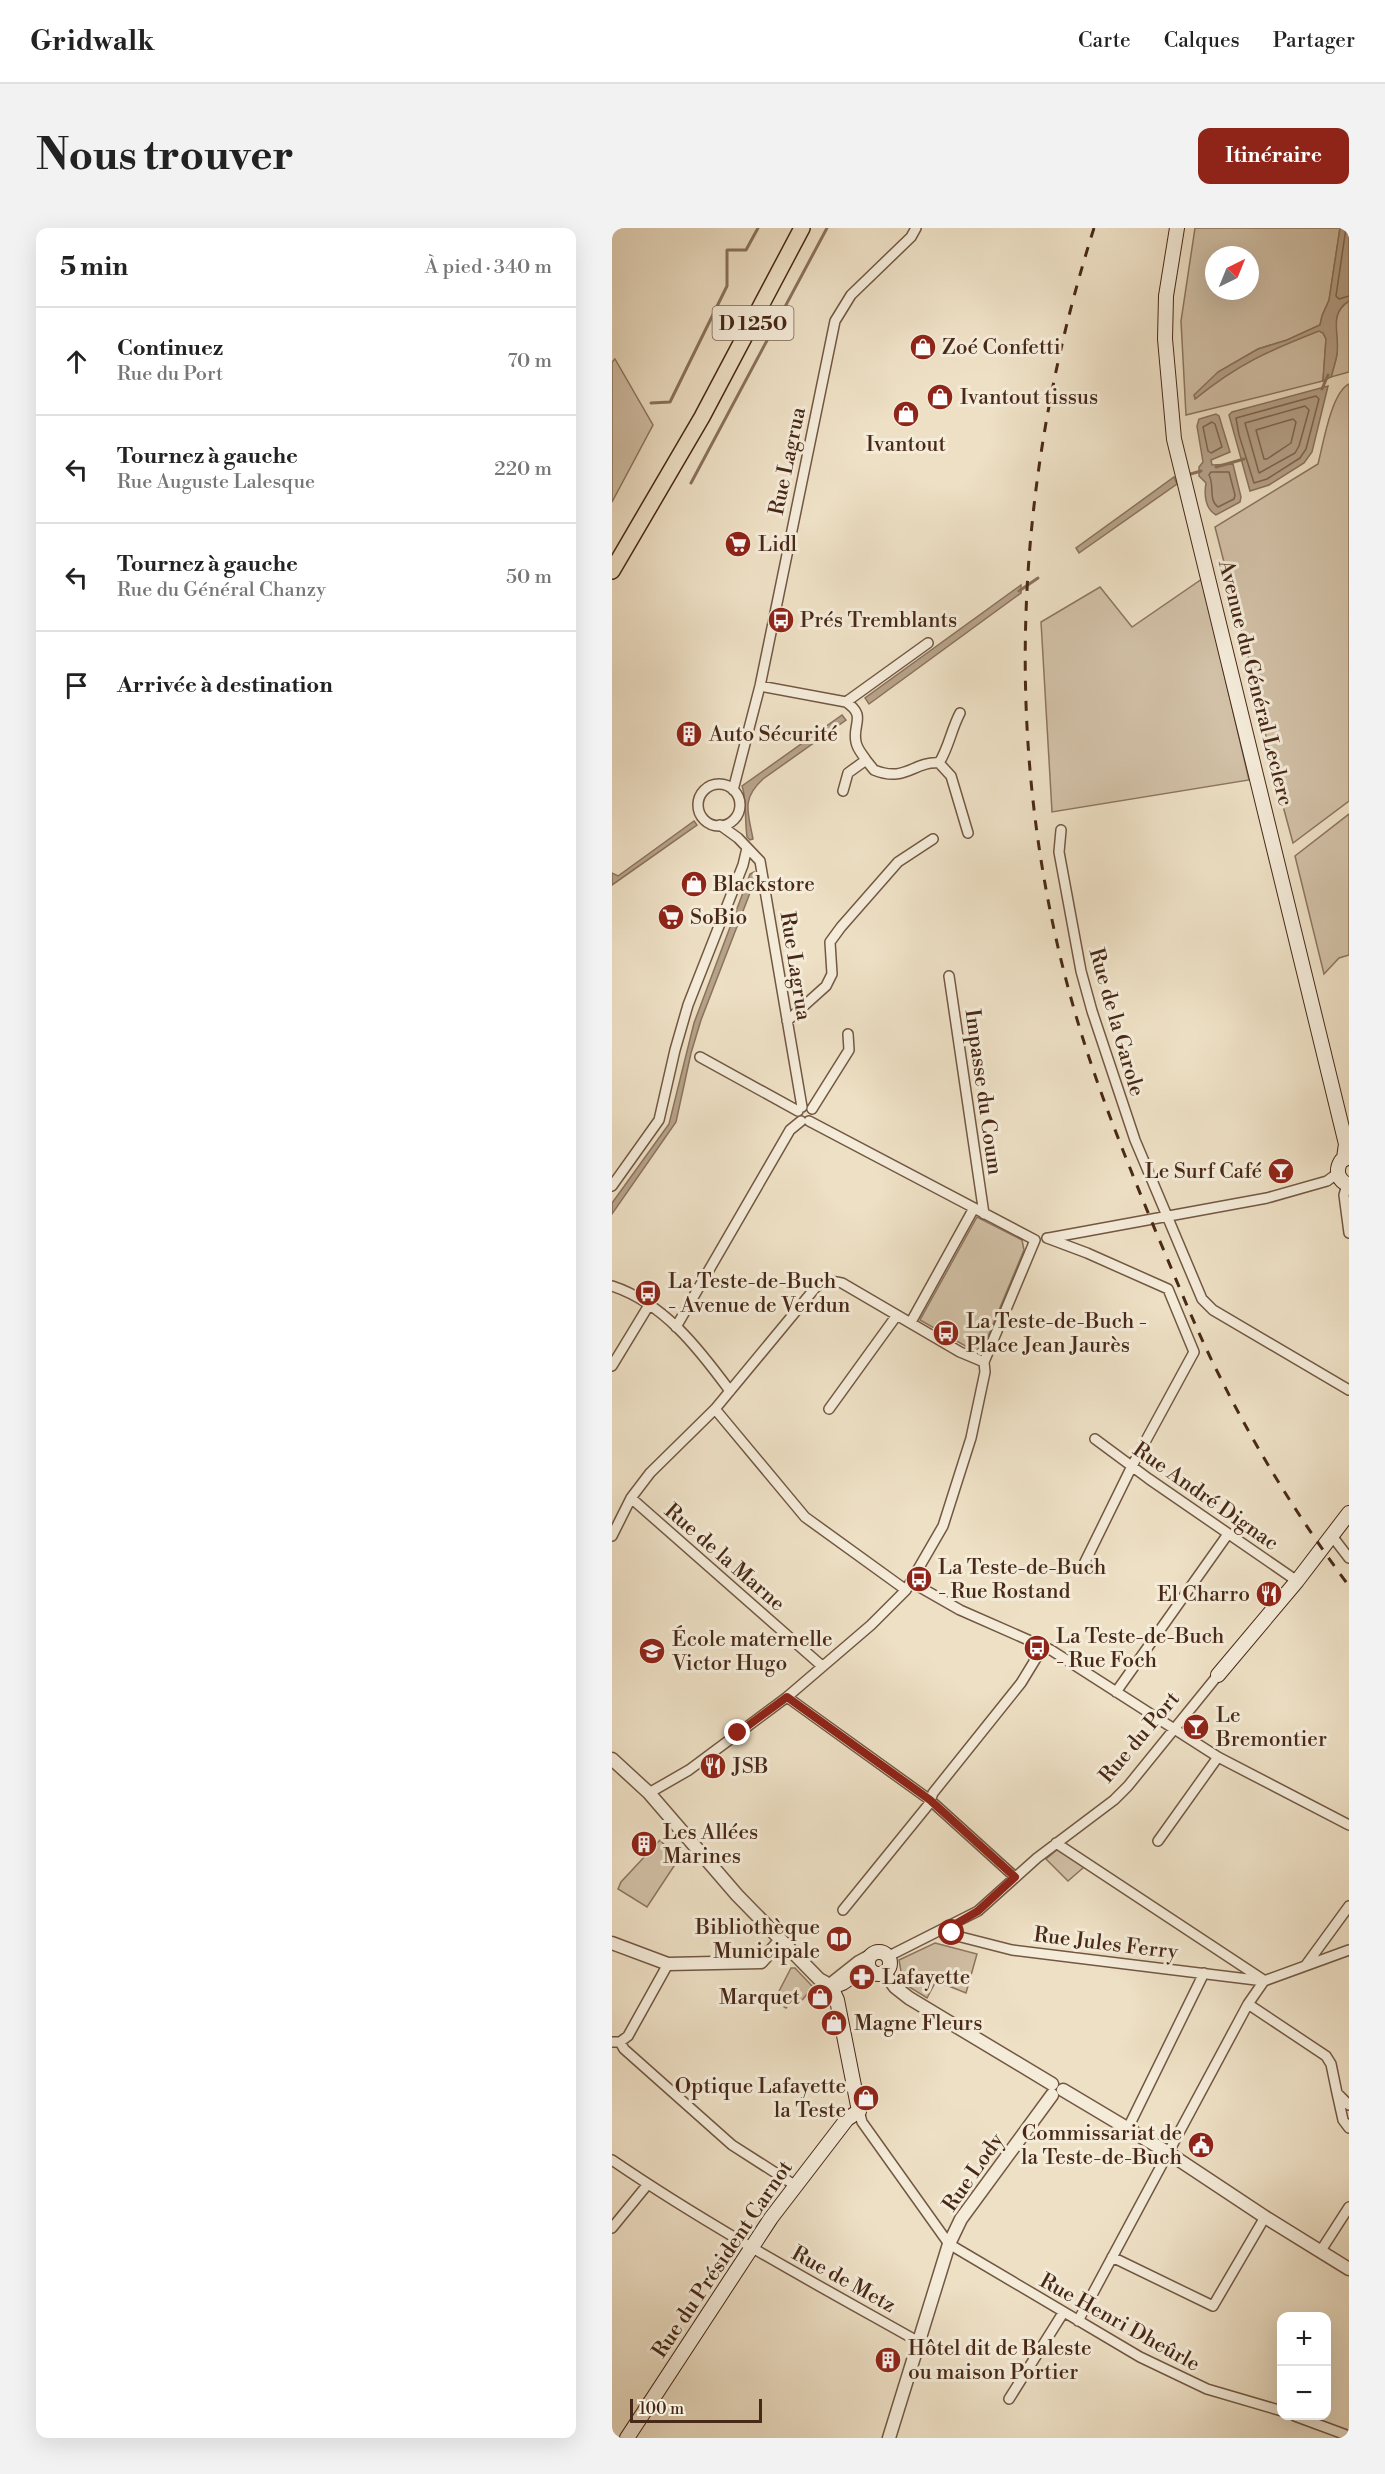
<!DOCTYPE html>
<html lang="fr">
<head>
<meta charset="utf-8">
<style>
  body { margin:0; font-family:"Libre Bodoni",serif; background:#f2f2f2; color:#222 }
  .controls { position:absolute; right:18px; bottom:18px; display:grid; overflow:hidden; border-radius:12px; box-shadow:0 6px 24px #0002 }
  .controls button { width:54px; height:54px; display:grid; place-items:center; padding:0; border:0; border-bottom:2px solid #e0e0e0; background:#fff; color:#222; font:30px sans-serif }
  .compass { position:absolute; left:593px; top:18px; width:54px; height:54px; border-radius:50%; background:#fff; box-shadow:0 6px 24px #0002; rotate:43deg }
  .scale { position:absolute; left:18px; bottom:15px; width:132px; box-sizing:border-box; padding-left:6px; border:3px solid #482917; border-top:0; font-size:16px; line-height:21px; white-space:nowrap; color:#482917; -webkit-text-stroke:4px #f4ebd9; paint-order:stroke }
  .stop { position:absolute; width:18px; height:18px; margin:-14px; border:4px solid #8f2418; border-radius:50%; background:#fff }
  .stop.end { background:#8f2418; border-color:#fff; box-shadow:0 2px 6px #0008 }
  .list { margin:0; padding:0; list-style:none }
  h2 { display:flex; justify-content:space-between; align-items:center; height:78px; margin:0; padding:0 24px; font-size:26px }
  h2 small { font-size:20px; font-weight:400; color:#767676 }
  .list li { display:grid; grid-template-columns:39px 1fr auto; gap:18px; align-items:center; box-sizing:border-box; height:108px; padding:0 24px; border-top:2px solid #e0e0e0 }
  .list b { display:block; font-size:22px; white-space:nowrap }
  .list p { margin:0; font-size:20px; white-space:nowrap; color:#767676 }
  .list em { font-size:20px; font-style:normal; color:#767676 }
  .icon { flex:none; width:33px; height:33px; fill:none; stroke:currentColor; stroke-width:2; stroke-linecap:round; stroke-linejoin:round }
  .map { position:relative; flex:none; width:737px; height:2210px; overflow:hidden; border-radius:12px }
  header { display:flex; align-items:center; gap:36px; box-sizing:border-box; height:84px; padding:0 30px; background:#fff; border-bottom:2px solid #e0e0e0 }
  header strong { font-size:28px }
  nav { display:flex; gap:33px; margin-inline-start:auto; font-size:21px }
  .intro { display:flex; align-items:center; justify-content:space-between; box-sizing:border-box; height:144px; padding:0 36px }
  h1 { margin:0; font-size:42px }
  .button { padding:15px 27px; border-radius:12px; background:#8f2418; color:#fff; font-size:21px; font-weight:700 }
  main { display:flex; gap:36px; padding:0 36px }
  aside { flex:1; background:#fff; border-radius:12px; box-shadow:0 6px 24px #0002 }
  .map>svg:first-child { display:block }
</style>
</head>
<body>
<header>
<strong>Gridwalk</strong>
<nav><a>Carte</a><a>Calques</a><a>Partager</a></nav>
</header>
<div class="intro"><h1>Nous trouver</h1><a class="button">Itinéraire</a></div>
<main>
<aside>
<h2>5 min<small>À pied · 340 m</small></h2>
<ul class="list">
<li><svg class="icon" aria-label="ahead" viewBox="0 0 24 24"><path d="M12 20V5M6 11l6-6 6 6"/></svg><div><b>Continuez</b><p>Rue du Port</p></div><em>70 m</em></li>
<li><svg class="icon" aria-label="left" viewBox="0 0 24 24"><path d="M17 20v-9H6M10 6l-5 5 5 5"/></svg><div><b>Tournez à gauche</b><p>Rue Auguste Lalesque</p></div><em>220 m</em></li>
<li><svg class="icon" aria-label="left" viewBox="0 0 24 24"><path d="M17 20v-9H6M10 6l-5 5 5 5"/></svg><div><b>Tournez à gauche</b><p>Rue du Général Chanzy</p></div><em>50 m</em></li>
<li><svg class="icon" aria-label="arrive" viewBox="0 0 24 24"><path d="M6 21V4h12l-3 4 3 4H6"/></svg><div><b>Arrivée à destination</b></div></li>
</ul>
</aside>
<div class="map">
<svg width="737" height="2210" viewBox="0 0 737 2210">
  <rect width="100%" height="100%" fill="#eee0c5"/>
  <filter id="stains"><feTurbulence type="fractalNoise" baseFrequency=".00333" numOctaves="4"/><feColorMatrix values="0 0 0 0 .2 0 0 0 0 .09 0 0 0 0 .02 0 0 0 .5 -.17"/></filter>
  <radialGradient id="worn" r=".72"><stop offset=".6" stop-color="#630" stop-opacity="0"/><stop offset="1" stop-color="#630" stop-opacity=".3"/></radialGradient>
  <path fill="#d2c1a7" stroke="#8d755f" stroke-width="1.5" fill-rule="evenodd" d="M583,0H728L717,72L710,88L708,97L675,112L646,121L606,144L583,171C626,136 657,122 707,102L711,105L714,111L711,153L574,187L569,93ZM602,27H638V63H602Z
    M737,73V144L719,149C721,142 724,133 725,126C727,105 716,86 737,73Z
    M3,131L41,197L0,274V134Z
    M737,156V573L681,615L661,541L640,443L603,299L706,236C711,217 719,165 737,156Z
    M590,351L637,552L440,584L429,394L488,359L520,399Z
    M737,586V727L727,730L712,746L683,628Z
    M365,989L410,1012L412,1022L372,1118L362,1123L308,1092Z
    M48,1612L66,1632L35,1679L6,1661L9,1654Z
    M447,1620L472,1639L456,1653L434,1631Z
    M323,1715L365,1726L354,1765L324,1753L315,1770L291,1755L287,1732Z
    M179,1740H183L201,1759L186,1777L180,1773L174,1780L162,1773Z"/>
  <path fill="#b6a28a" stroke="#8a725c" stroke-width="1.5" d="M728,0H737V73C716,86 728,105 725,126C724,133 721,142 719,149L711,153L714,111L711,105L707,103C656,123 626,136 583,171L582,167L606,144L646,121L675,112L708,97L710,88L717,72Z
    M716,158L700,224L692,235L657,257L638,263L617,187L620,184Z
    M604,186L607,188L618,224L599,232L600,237L621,236L629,269L628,274L604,287C593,281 592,266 594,255L587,248V239L591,234L585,198L587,191Z
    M562,249L565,256L467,325L464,320Z
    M409,357V365L257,476L253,470Z
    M230,487L234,492L151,551C129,571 136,584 141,611L138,612L135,609C133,595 134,567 130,558Z
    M82,593L85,597L0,657V645L6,648Z
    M142,644L143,652L89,792L79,825L64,894L0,986V975L57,896L82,795L138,646Z"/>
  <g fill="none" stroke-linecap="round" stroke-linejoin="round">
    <path stroke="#7f6650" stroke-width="1.5" d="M734,0L724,68L727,71L737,68
      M704,168L707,171L694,221L688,230L655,251L642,255L627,207L624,190Z
      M693,178L697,182L687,218L683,225L647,245L633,195Z
      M681,191L684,194L679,215L655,231H652L644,202Z
      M600,194L603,196L610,219L599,225L596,223L591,199Z
      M599,244H617L623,267L622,271L606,279C596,272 603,258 597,247Z"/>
    <path stroke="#8a725c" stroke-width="3" d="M710,161L716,147
      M39,175L58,174L115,58V22H134L146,0
      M604,239L632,231
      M575,247L589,243
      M79,255L215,0
      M407,363L426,350"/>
    <defs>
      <path id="minor" d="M148,458L234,474C255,488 240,496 244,514C245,521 251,527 254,532L236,545L231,563
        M234,474L316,415
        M348,485C339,502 337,519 327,535L339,548L356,605
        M254,532L262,542C294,555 301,533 327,535
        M86 577a21 21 0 1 1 42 0a21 21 0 1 1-42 0Z
        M121,562L148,458L223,93L239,67L299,9L304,0
        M108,597L126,610L148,633L190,879
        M449,602L447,624L469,743L480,783L523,912L590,1071L601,1082L737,1162
        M337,748L372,986
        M175,793L214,758L220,746L218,714L229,699L286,634L321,611
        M88,829L186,883
        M200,881L237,822L236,806
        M197,893L423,1012
        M735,957L732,967L737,1005
        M0,958L47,892L63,822L76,777L131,637L135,620
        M435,1010L475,1025L556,1061L582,1124L520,1238L470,1340
        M437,1010L655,970L715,953L726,945
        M0,1058C52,1075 87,1121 118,1163
        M299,1094L362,980
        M64,1099L178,902L189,893
        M0,1138L37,1077
        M103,1181L193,1289L294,1362
        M217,1181L285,1087
        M483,1211L537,1251L685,1353
        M19,1270L210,1438
        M0,1308L19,1270L38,1245L103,1181L204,1059C213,1053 220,1052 230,1055L348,1124L372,1134
        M720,1308L737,1330
        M299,1354L348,1382L439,1422L606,1529L737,1597
        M504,1464L616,1306
        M175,1469L318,1572L403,1649
        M37,1565L77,1542L175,1469L259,1397L294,1362L331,1298L359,1210L373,1144L372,1134L423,1012
        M546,1613L606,1529
        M444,1615L650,1751
        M231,1682L317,1576L321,1565L409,1455L431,1419
        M335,1701L345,1708L400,1722L652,1753
        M275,1729L366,1683L425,1630L502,1572L516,1558L606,1447
        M694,1737L737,1678
        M636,1776L714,1828L719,1836L725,1865L737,1877
        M0,1814H8L16,1808L56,1736
        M8,1814L12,1821L120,1917L184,1958
        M725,1865L731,1892L737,1900
        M247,1883L250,1894L337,2016L528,2129L595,2161L670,2183
        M516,1900L592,1745
        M0,1932C98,1999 204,2056 307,2114
        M0,2000L36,1956
        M708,2024L737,1979
        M500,2029L601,2078L653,1989
        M466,2093L636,1776L652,1753L737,1722
        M397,2171L451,2085
        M683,2188L737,2208"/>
      <path id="tertiary" d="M0,1531L37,1565L125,1667L207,1751L218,1757L247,1734L258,1728
        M0,1715L56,1736L149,1734L168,1713
        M272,1744L283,1759L297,1770L440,1856
        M451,1862L555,1924L653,1989L737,2041
        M277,2210L337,2016L349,1991L440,1867"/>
      <path id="secondary" d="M565,0L554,68L553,111L562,211L734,916L732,930
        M737,929L729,933C723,943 726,953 737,957
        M606,1447L685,1353L737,1285
        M256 1735a11 11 0 1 1 22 0a11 11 0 1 1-22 0Z
        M218,1757C235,1760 241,1741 256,1738
        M15,2210L159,1990L235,1891L247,1883L225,1772L218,1757"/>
      <path id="primary" d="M0,343L90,189L190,0"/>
    </defs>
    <use href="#minor" stroke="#725742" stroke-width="12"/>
    <use href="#tertiary" stroke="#725742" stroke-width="15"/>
    <use href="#secondary" stroke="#482917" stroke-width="16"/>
    <use href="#primary" stroke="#482917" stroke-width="18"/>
    <use href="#minor" stroke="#f4ebd9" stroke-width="9"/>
    <use href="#tertiary" stroke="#f4ebd9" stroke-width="12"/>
    <use href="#secondary" stroke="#f4ebd9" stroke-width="14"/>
    <use href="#primary" stroke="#eee0c5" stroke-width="15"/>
    <path stroke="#482917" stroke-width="3" stroke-dasharray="10 10" stroke-linecap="butt" d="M482,0C401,255 388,522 462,781C484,858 514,931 544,1004C565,1053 584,1102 608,1149C645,1223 688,1292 737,1358"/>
  </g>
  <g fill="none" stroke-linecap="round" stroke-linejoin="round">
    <path stroke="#8f2418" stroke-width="8" d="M126,1505L175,1469L318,1572L403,1649L366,1683L335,1701L340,1705"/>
  </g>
  <defs>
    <symbol id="shop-disc" viewBox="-11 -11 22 22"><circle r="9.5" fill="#8f2418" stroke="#f4ebd9"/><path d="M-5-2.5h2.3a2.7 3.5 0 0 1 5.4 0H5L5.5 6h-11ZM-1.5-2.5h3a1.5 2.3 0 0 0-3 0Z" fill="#fff"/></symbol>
    <symbol id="supermarket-disc" viewBox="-11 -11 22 22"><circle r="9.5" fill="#8f2418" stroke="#f4ebd9"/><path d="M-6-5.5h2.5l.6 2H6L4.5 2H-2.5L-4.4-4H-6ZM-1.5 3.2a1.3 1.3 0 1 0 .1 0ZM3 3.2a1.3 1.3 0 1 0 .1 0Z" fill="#fff"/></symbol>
    <symbol id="bus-disc" viewBox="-11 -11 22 22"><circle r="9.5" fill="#8f2418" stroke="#f4ebd9"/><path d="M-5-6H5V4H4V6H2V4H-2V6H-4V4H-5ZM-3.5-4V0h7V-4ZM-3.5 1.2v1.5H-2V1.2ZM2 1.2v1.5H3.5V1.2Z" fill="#fff"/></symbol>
    <symbol id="building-disc" viewBox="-11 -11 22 22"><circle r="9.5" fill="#8f2418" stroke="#f4ebd9"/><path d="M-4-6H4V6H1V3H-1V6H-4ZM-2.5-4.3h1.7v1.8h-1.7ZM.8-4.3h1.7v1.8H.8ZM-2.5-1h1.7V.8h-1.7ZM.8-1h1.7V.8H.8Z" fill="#fff"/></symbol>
    <symbol id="bar-disc" viewBox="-11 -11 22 22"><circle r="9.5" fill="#8f2418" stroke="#f4ebd9"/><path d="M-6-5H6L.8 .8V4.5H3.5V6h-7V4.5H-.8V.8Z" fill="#fff"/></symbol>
    <symbol id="restaurant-disc" viewBox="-11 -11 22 22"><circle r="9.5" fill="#8f2418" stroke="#f4ebd9"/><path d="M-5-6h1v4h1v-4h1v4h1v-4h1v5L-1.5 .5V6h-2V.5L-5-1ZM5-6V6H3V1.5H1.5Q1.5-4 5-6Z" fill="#fff"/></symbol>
    <symbol id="school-disc" viewBox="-11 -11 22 22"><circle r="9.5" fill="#8f2418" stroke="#f4ebd9"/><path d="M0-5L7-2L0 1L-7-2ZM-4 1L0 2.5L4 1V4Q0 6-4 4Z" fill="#fff"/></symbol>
    <symbol id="library-disc" viewBox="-11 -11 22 22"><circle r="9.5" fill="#8f2418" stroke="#f4ebd9"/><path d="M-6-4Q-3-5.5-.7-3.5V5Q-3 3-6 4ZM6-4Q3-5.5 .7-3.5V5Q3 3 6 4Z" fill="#fff"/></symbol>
    <symbol id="pharmacy-disc" viewBox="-11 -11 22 22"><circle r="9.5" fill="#8f2418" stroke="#f4ebd9"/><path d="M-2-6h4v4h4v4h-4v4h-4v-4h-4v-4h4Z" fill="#fff"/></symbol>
    <symbol id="civic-disc" viewBox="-11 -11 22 22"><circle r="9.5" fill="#8f2418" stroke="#f4ebd9"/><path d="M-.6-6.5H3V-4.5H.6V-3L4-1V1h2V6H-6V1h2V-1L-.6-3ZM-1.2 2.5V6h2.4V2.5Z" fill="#fff"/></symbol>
  </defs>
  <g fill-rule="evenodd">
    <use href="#shop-disc" x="296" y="104" width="30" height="30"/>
    <use href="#shop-disc" x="313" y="154" width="30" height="30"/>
    <use href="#shop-disc" x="279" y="171" width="30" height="30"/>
    <use href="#supermarket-disc" x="111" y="301" width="30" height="30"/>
    <use href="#bus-disc" x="154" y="377" width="30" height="30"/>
    <use href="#building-disc" x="62" y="491" width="30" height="30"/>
    <use href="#shop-disc" x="67" y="641" width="30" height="30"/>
    <use href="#supermarket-disc" x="44" y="674" width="30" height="30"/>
    <use href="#bar-disc" x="654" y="928" width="30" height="30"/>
    <use href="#bus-disc" x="21" y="1050" width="30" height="30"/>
    <use href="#bus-disc" x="319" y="1090" width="30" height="30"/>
    <use href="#bus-disc" x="292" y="1336" width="30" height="30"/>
    <use href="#restaurant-disc" x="642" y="1351" width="30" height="30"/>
    <use href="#bus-disc" x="410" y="1405" width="30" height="30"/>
    <use href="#school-disc" x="25" y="1408" width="30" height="30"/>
    <use href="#bar-disc" x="569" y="1484" width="30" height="30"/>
    <use href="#restaurant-disc" x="86" y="1523" width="30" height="30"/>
    <use href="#building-disc" x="17" y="1601" width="30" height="30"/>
    <use href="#library-disc" x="212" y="1696" width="30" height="30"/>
    <use href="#pharmacy-disc" x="235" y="1734" width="30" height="30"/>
    <use href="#shop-disc" x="193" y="1754" width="30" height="30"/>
    <use href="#shop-disc" x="207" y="1780" width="30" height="30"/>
    <use href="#shop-disc" x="239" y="1855" width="30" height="30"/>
    <use href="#civic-disc" x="574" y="1902" width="30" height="30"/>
    <use href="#building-disc" x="261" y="2117" width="30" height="30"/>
  </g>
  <g text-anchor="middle" stroke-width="6" stroke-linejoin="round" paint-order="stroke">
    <rect fill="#f4ebd9" stroke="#7c6351" stroke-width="1.5" x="100.5" y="78" width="81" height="34" rx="4.5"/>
    <g font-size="20" font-weight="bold" fill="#482917">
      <text x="141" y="102">D 1250</text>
    </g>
    <g font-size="21" fill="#482917" stroke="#f4ebd9" text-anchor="start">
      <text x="330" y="126">Zoé Confetti</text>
      <text x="348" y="176">Ivantout tissus</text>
      <text x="294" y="223" text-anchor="middle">Ivantout</text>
      <text x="146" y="323">Lidl</text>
      <text x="188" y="399">Prés Tremblants</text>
      <text x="97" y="513">Auto Sécurité</text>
      <text x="101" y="663">Blackstore</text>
      <text x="78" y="696">SoBio</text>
      <text x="650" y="950" text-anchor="end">Le Surf Café</text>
      <text x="56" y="1060">La Teste-de-Buch<tspan x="56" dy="24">- Avenue de Verdun</tspan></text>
      <text x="354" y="1100">La Teste-de-Buch -<tspan x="354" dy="24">Place Jean Jaurès</tspan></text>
      <text x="326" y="1346">La Teste-de-Buch<tspan x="326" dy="24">- Rue Rostand</tspan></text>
      <text x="638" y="1373" text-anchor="end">El Charro</text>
      <text x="444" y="1415">La Teste-de-Buch<tspan x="444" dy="24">- Rue Foch</tspan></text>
      <text x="60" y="1418">École maternelle<tspan x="60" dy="24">Victor Hugo</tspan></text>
      <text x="604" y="1494">Le<tspan x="604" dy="24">Bremontier</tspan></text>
      <text x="120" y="1545">JSB</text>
      <text x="51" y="1611">Les Allées<tspan x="51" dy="24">Marines</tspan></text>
      <text x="208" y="1706" text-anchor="end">Bibliothèque<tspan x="208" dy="24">Municipale</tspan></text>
      <text x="270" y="1756">Lafayette</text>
      <text x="188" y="1776" text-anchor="end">Marquet</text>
      <text x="242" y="1802">Magne Fleurs</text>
      <text x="234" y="1865" text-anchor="end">Optique Lafayette<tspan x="234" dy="24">la Teste</tspan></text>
      <text x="570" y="1912" text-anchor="end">Commissariat de<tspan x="570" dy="24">la Teste-de-Buch</tspan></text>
      <text x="296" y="2127">Hôtel dit de Baleste<tspan x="296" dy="24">ou maison Portier</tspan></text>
    </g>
    <g font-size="21" fill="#482917" stroke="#f4ebd9">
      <text transform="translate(175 233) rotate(-78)" y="7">Rue Lagrua</text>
      <text transform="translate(644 455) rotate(76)" y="7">Avenue du Général Leclerc</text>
      <text transform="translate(184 738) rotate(81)" y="7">Rue Lagrua</text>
      <text transform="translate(505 794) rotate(74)" y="7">Rue de la Garole</text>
      <text transform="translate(372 864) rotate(82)" y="7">Impasse du Coum</text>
      <text transform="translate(594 1268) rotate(35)" y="7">Rue André Dignac</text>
      <text transform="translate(113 1329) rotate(41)" y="7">Rue de la Marne</text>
      <text transform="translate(527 1509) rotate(-50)" y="7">Rue du Port</text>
      <text transform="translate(494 1715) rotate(7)" y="7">Rue Jules Ferry</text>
      <text transform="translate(361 1944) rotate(-55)" y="7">Rue Lody</text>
      <text transform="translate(110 2031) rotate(-56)" y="7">Rue du Président Carnot</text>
      <text transform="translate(232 2051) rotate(29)" y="7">Rue de Metz</text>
      <text transform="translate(508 2094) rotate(29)" y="7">Rue Henri Dheûrle</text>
    </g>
  </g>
  <rect width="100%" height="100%" filter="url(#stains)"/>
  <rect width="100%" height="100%" fill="url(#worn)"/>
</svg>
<div class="controls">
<button>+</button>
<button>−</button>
</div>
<svg class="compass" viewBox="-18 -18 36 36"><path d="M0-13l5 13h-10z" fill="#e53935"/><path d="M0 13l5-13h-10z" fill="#767676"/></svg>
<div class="scale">100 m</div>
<div class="stop" style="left:340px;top:1705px"></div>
<div class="stop end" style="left:126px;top:1505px"></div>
</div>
</main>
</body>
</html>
